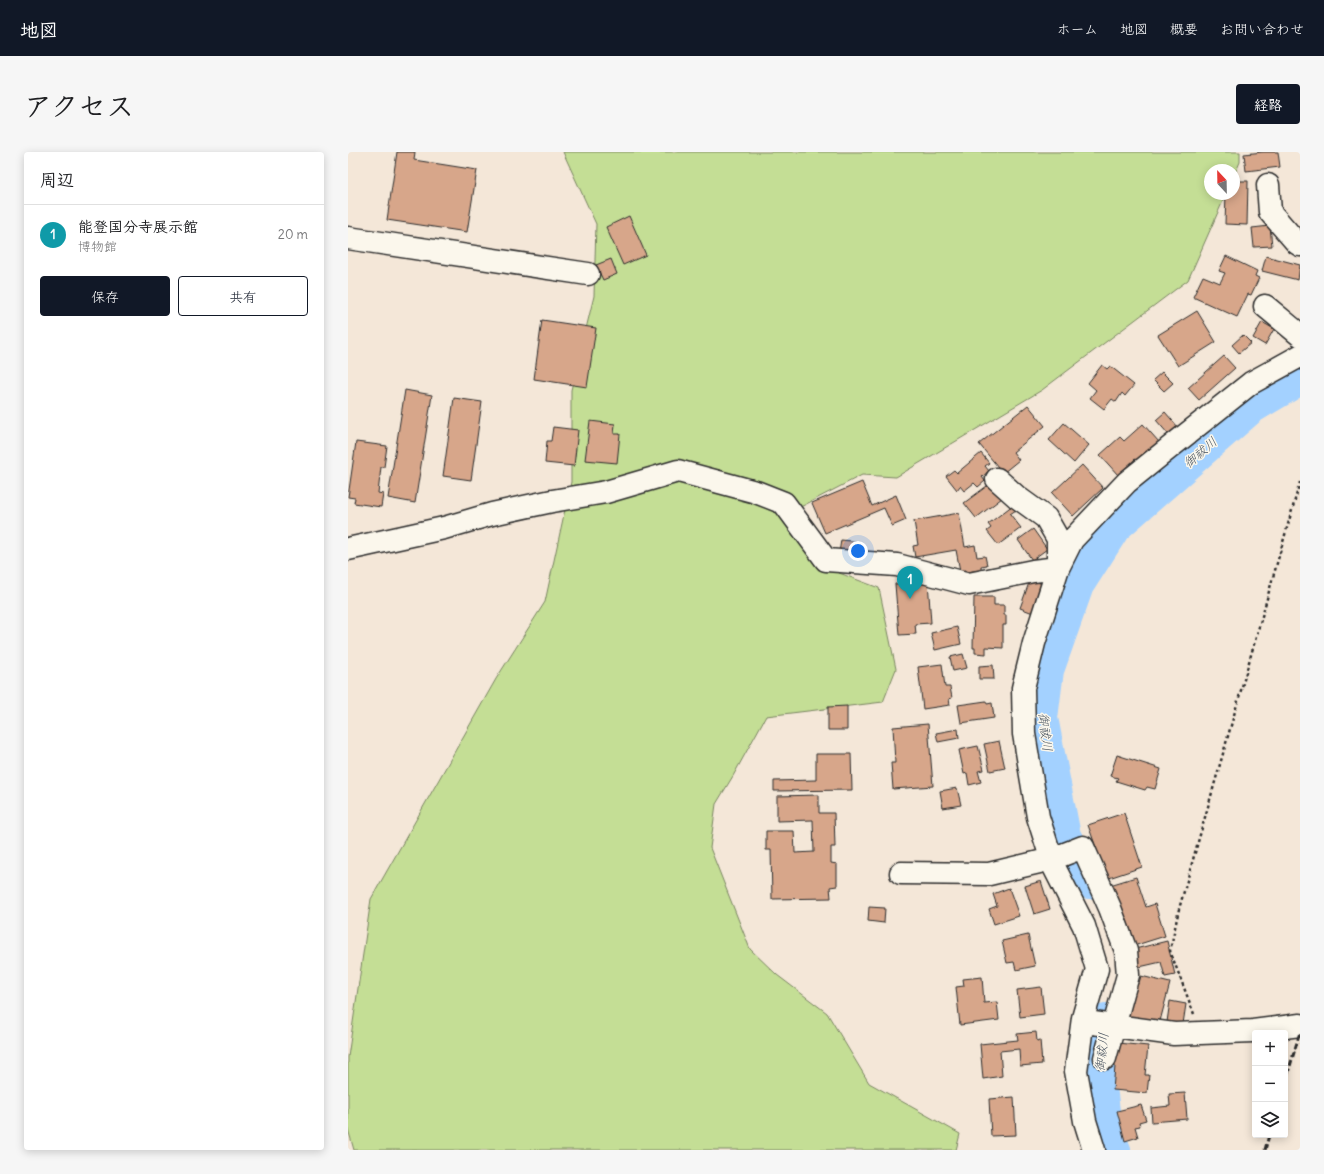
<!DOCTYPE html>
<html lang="ja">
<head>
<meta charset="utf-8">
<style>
  body { margin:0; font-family:Delius,"Klee One",sans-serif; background:#f6f6f6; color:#202124 }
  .controls { position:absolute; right:12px; bottom:12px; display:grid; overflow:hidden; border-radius:4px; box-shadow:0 2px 10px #0003 }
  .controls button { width:36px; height:36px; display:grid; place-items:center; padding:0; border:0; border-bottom:1px solid #e0e0e0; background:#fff; color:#202124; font:20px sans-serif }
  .compass { position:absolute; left:856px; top:12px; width:36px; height:36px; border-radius:50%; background:#fff; box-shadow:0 2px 10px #0003; rotate:338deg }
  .you { position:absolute; left:510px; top:399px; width:14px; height:14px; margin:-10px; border:3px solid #fff; border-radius:50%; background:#1a73e8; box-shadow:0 0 0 6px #1a73e833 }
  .badge { display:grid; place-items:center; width:26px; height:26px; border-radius:50%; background:#111827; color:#fff; font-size:13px; font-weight:700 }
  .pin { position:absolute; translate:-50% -33px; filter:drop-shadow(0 1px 2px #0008) }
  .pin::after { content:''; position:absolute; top:21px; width:14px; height:12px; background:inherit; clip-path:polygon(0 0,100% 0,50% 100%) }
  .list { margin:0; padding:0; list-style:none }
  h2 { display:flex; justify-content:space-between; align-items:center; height:52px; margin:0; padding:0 16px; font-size:17px }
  h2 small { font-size:13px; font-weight:400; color:#757577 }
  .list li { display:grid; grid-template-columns:26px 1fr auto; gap:12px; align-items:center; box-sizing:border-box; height:60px; padding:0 16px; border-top:1px solid #e0e0e0 }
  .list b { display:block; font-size:15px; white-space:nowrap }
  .list p { margin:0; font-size:13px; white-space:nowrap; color:#757577 }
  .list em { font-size:13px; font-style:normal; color:#757577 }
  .actions { display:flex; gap:8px; padding:12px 16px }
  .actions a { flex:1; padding:9px 0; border:1px solid #111827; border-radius:4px; text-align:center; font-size:14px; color:#111827 }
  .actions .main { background:#111827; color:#fff }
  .icon { flex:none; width:22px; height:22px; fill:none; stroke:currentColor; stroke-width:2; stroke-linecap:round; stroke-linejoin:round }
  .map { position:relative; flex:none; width:952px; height:998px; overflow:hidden; border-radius:4px }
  header { display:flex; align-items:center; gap:24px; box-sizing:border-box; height:56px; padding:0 20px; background:#111827; color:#fff }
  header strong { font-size:19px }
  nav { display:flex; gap:22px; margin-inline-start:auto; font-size:14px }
  .intro { display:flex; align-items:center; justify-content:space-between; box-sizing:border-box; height:96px; padding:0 24px }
  h1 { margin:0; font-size:28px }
  .button { padding:10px 18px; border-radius:4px; background:#111827; color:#fff; font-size:14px; font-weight:700 }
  main { display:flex; gap:24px; padding:0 24px }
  aside { flex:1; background:#fff; border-radius:4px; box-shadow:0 2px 10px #0003 }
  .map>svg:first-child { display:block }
</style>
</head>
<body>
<header>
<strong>地図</strong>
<nav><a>ホーム</a><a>地図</a><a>概要</a><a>お問い合わせ</a></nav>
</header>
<div class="intro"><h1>アクセス</h1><a class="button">経路</a></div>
<main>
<aside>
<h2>周辺<small></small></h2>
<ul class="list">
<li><span class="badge" style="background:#0f9aa8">1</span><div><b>能登国分寺展示館</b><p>博物館</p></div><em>20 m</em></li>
</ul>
<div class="actions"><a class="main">保存</a><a>共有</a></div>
</aside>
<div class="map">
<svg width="952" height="998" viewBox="0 0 952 998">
  <rect width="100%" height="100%" fill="#f4e7d8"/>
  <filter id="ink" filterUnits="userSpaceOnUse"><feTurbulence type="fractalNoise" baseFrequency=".025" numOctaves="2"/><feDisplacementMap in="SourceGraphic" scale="8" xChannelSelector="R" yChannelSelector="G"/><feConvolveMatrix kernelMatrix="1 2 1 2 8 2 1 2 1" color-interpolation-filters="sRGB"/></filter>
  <g filter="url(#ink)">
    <path fill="#c4de95" stroke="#788460" d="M215,0H892V10L886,24V18H862V42H878L840,128L694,238L548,325L514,323L439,362L470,413L531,436L548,517L535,550L418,564L385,624L368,652L362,696L402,797L429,823L479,861L521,931L612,982L608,998H6L0,977V905L23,747L148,527L197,450L223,330V238L246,144L248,72Z"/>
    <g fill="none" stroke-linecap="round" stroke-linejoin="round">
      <path stroke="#a3d1ff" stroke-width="34" d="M741,730L716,684L693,566L699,518L729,433L766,375L903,255L952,226
        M758,868L753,885L750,920L758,983L766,998"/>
    </g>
    <path fill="#d7a68a" stroke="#2b2b2b" d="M49,0H67L66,8L129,18L119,80L39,68Z
      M915,0H930L932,15L898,19L896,2Z
      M886,29H900L899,73L877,72L878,42H886Z
      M281,64L298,103L275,113L258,75Z
      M922,74L924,94L906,95L904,76Z
      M878,104L909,119L907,124L911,126L903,143L900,142L889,165L845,145L855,124L872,131L877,121L871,119Z
      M918,104L952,113L950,128L914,119Z
      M263,107L269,122L255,128L248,113Z
      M849,159L868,190L830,214L810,183Z
      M194,168L248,176L239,235L186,227Z
      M914,170L926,177L917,193L905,186Z
      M895,183L903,191L891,201L884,193Z
      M876,204L887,216L851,248L840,236Z
      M754,213L759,217L762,214L786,233L777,244L774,241L768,250L764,247L756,257L742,246L748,238L740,231Z
      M814,220L825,231L816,239L805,228Z
      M57,238L84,243L67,351L40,346Z
      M106,246L134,250L123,328L95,324Z
      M680,253L697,274L665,300L671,308L655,321L631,292Z
      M817,260L830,275L821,283L808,268Z
      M242,269L267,272L266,282H272L269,311L237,308Z
      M716,271L741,293L726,311L701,288Z
      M795,272L811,290L790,309L787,307L770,323L752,303L772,285L776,289Z
      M205,275L230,278L226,314L197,311L199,289H203Z
      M8,290L39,294L36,315H33L30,341L35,342L33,355L6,351L7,346L0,345Z
      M633,301L641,311L637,314L641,319L634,325L637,329L630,335L626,331L616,339L612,334L609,338L598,324L606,318L609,321Z
      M734,313L755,336L725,364L704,341Z
      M514,330L524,354L548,343L558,368L544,374L536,356L477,381L464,351Z
      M643,331L654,346L628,366L616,351Z
      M665,353L668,358L662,362L673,376L650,393L639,379L643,376L640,372Z
      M611,361L617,395L627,393L629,405L637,404L639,413L633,414V418L619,420L618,418L612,419L608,398L567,405L565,394L570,393L566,369Z
      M685,377L699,397L684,408L670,388Z
      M493,388L513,390L511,403L491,401Z
      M682,428L695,432L685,461L672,456Z
      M580,429L583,471L567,472L568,482L551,483L547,432Z
      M626,445H646V453H656V463H658V473H655V496L638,495V502L627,501V496H625Z
      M609,475L613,492L587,498L583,481Z
      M615,502L619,516L605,519L602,505Z
      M594,512L597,535H602L604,546L601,547L602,553L575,557L570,515Z
      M645,513L646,527H631V514Z
      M638,549L639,552L644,551L646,566L613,571L610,553Z
      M499,554V578H480V555Z
      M580,572L585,634L545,637L543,611H547L545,575Z
      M610,577L611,586L590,590L588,581Z
      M651,589L657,616L642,619L636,592Z
      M630,594L636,618L630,619L633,630L621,633L619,621L616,622L611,598Z
      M468,602H503L504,638L426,639V629L468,628Z
      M769,603L813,617L807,637L799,635L797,638L768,629L770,626L762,624Z
      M609,636L613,653L595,656L592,639Z
      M471,643V661H486L487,695H483V711L489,712V734L482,735L483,746L424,747L423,698H418V679H446L447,701L466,700L465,668L429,669V644Z
      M776,661L794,715L755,728L750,701L740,673Z
      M788,725L798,755L807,752L817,784L782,795L762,733Z
      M693,729L702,757L686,762L677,734Z
      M661,736L671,764L646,772L641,757L649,754L645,742Z
      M521,755L537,756L536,771L520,769Z
      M680,783L687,814L668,818L666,810L659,811L654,789Z
      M819,789L827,823L817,825L813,810L787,816L783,798Z
      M793,824L822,831L811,873L779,865L787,830L791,831Z
      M634,825L636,851L649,850L651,868L612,873L608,835L616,834L615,827Z
      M693,835L696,862L672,865L669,838Z
      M822,849L838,852L835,872L819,870Z
      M688,880L689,889L692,888L694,912L672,914L671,897L652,899L654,924L635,927L632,892L670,888L669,882Z
      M769,891L800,894L797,923H801L799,941L765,938Z
      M837,941L839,967L804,970L803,956L822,954L821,942Z
      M666,945L668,983L643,984L641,947Z
      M793,953L798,968L791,970L792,974L787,975L790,985L777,989L769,959Z"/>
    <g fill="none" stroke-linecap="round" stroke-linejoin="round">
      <defs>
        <path id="minor" d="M920,33L922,60L949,91L952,93
          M0,86L240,122
          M917,154L952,183
          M649,327L669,345L698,366L710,387V414
          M0,397L96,376L144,362L204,349L258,340L330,319L408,340L436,351L478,408L549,413L621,432L685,419L710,416
          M553,721L641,722L704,707L735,695L762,756L778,799L780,823L757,906
          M735,866L745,871L826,882L905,879L952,873
          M746,998L737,969L728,919L735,866L749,817L736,774L706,715L690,665L676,582L675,536L686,491L710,416L724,388L779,330L825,293L903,231L952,204"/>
      </defs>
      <use href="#minor" stroke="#2b2b2b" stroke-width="25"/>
      <path stroke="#2b2b2b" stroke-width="2.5" stroke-dasharray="3 3" stroke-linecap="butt" d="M846,862L822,799L831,757L952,330"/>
      <use href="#minor" stroke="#fbf7ec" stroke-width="22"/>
      <path stroke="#2b2b2b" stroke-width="3" stroke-dasharray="6 3" stroke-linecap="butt" d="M937,931L952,880
        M917,998L921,983"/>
    </g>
  </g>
  <g text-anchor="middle" stroke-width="3" stroke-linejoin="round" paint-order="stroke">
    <g font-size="13" font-style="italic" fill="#495460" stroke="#fbf7ec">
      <text transform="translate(852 300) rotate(-41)" y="5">御祓川</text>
      <text transform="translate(698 580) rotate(83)" y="5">御祓川</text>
      <text transform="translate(753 900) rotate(-84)" y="5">御祓川</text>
    </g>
  </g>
</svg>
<div class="controls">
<button>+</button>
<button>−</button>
<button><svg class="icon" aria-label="layers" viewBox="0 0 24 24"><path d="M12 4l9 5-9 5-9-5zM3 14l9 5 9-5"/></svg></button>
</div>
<svg class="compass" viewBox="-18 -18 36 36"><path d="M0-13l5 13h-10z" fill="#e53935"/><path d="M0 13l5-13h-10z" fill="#757577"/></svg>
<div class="you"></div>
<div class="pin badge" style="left:562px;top:447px;background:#0f9aa8">1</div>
</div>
</main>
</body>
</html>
